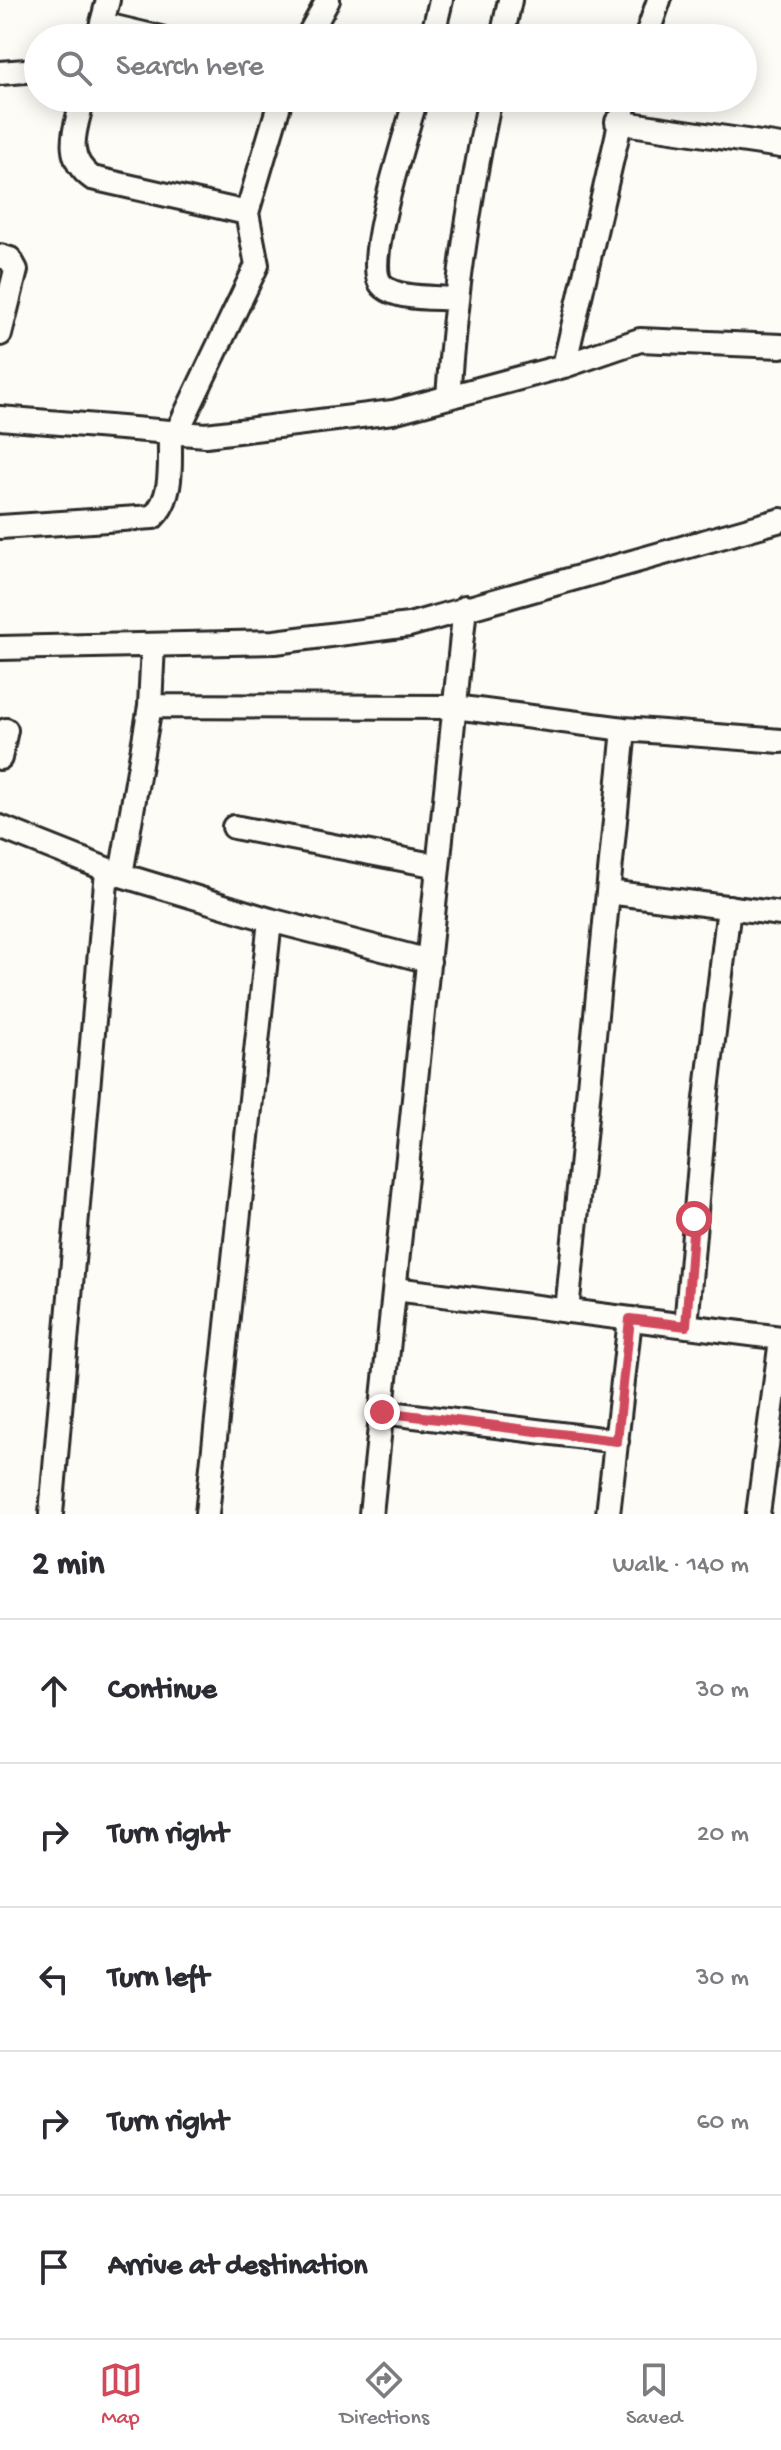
<!DOCTYPE html>
<html lang="en">
<head>
<meta charset="utf-8">
<style>
  body { margin:0; font-family:"Gochi Hand",sans-serif; background:#f7f7f7; color:#2b2b33 }
  .stop { position:absolute; width:24px; height:24px; margin:-18px; border:6px solid #d1495b; border-radius:50%; background:#fff }
  .stop.end { background:#d1495b; border-color:#fff; box-shadow:0 2px 8px #0008 }
  .list { margin:0; padding:0; list-style:none }
  h2 { display:flex; justify-content:space-between; align-items:center; height:104px; margin:0; padding:0 32px; font-size:34px }
  h2 small { font-size:26px; font-weight:400; color:#7c7c81 }
  .list li { display:grid; grid-template-columns:52px 1fr auto; gap:24px; align-items:center; box-sizing:border-box; height:144px; padding:0 32px; border-top:2px solid #e1e1e2 }
  .list b { display:block; font-size:30px; white-space:nowrap }
  .list em { font-size:26px; font-style:normal; color:#7c7c81 }
  .icon { flex:none; width:44px; height:44px; fill:none; stroke:currentColor; stroke-width:2; stroke-linecap:round; stroke-linejoin:round }
  .map { position:relative; flex:none; width:781px; height:1514px; overflow:hidden }
  .search { position:absolute; background:#fff; box-shadow:0 4px 20px #0003; left:24px; right:24px; top:24px; height:88px; display:flex; align-items:center; gap:20px; box-sizing:border-box; padding:0 28px; border-radius:44px; color:#7c7c81; font-size:30px }
  .sheet { height:824px; background:#fff }
  nav { display:flex; justify-content:space-around; align-items:center; box-sizing:border-box; height:112px; border-top:2px solid #e1e1e2; background:#fff; font-size:22px; color:#7c7c81 }
  nav a { display:grid; justify-items:center; gap:4px }
  nav .on { color:#d1495b }
  .map>svg:first-child { display:block }
</style>
</head>
<body>
<div class="map">
<svg width="781" height="1514" viewBox="0 0 781 1514">
  <rect width="100%" height="100%" fill="#fdfcf7"/>
  <filter id="ink" filterUnits="userSpaceOnUse"><feTurbulence type="fractalNoise" baseFrequency=".0125" numOctaves="2"/><feDisplacementMap in="SourceGraphic" scale="16" xChannelSelector="R" yChannelSelector="G"/><feConvolveMatrix kernelMatrix="1 2 1 2 8 2 1 2 1" color-interpolation-filters="sRGB"/></filter>
  <g filter="url(#ink)">
    <g fill="none" stroke-linecap="round" stroke-linejoin="round">
      <defs>
        <path id="minor" d="M102,24L161,38
          M98,38L108,0
          M307,38L328,0
          M432,38L441,0
          M502,38L510,0
          M646,38L659,0
          M0,73L38,70
          M83,98C76,129 62,156 92,178L247,213
          M416,98C408,129 362,265 382,285C395,300 436,297 455,299
          M617,122L781,146
          M0,256L10,259L16,270L0,334
          M564,366L626,98
          M448,397C455,294 469,199 490,98
          M0,418L206,435L393,412L564,366L640,340L781,346
          M177,432L257,265L247,213L281,98
          M0,527L153,517C175,496 169,460 170,432
          M0,648L275,642L409,625L781,520
          M150,706L455,707L624,729L781,741
          M0,758L6,730
          M0,827L121,875L270,920L429,961
          M234,827L438,866
          M121,875L150,706L153,645
          M608,892L781,914
          M395,1289L781,1338
          M567,1311L624,729
          M686,1326L705,1107L729,907
          M382,1412L617,1441
          M51,1514L107,871
          M207,1514L270,920
          M371,1514L465,607
          M608,1514L630,1319
          M758,1514L781,1340"/>
      </defs>
      <use href="#minor" stroke="#2b2b2b" stroke-width="28"/>
      <use href="#minor" stroke="#fdfcf7" stroke-width="22"/>
    </g>
  </g>
  <g fill="none" stroke-linecap="round" stroke-linejoin="round" filter="url(#ink)">
    <path stroke="#d1495b" stroke-width="10" d="M382,1412L617,1441L630,1319L686,1326L694,1219"/>
  </g>
</svg>
<div class="stop" style="left:694px;top:1219px"></div>
<div class="stop end" style="left:382px;top:1412px"></div>
<div class="search"><svg class="icon" aria-label="search" viewBox="0 0 24 24"><circle cx="10" cy="10" r="6"/><path d="M15 15l6 6"/></svg>Search here</div>
</div>
<section class="sheet">
<h2>2 min<small>Walk · 140 m</small></h2>
<ul class="list">
<li><svg class="icon" aria-label="ahead" viewBox="0 0 24 24"><path d="M12 20V5M6 11l6-6 6 6"/></svg><div><b>Continue</b></div><em>30 m</em></li>
<li><svg class="icon" aria-label="right" viewBox="0 0 24 24"><path d="M7 20v-9h11M14 6l5 5-5 5"/></svg><div><b>Turn right</b></div><em>20 m</em></li>
<li><svg class="icon" aria-label="left" viewBox="0 0 24 24"><path d="M17 20v-9H6M10 6l-5 5 5 5"/></svg><div><b>Turn left</b></div><em>30 m</em></li>
<li><svg class="icon" aria-label="right" viewBox="0 0 24 24"><path d="M7 20v-9h11M14 6l5 5-5 5"/></svg><div><b>Turn right</b></div><em>60 m</em></li>
<li><svg class="icon" aria-label="arrive" viewBox="0 0 24 24"><path d="M6 21V4h12l-3 4 3 4H6"/></svg><div><b>Arrive at destination</b></div></li>
</ul>
</section>
<nav>
<a class="on"><svg class="icon" aria-label="map" viewBox="0 0 24 24"><path d="M3 6l6-2 6 2 6-2v14l-6 2-6-2-6 2zM9 4v14M15 6v14"/></svg>Map</a>
<a><svg class="icon" aria-label="directions" viewBox="0 0 24 24"><path d="M12 3l9 9-9 9-9-9zM9 14v-3h6M13 9l2 2-2 2"/></svg>Directions</a>
<a><svg class="icon" aria-label="saved" viewBox="0 0 24 24"><path d="M7 4h10v16l-5-4-5 4z"/></svg>Saved</a>
</nav>
</body>
</html>
